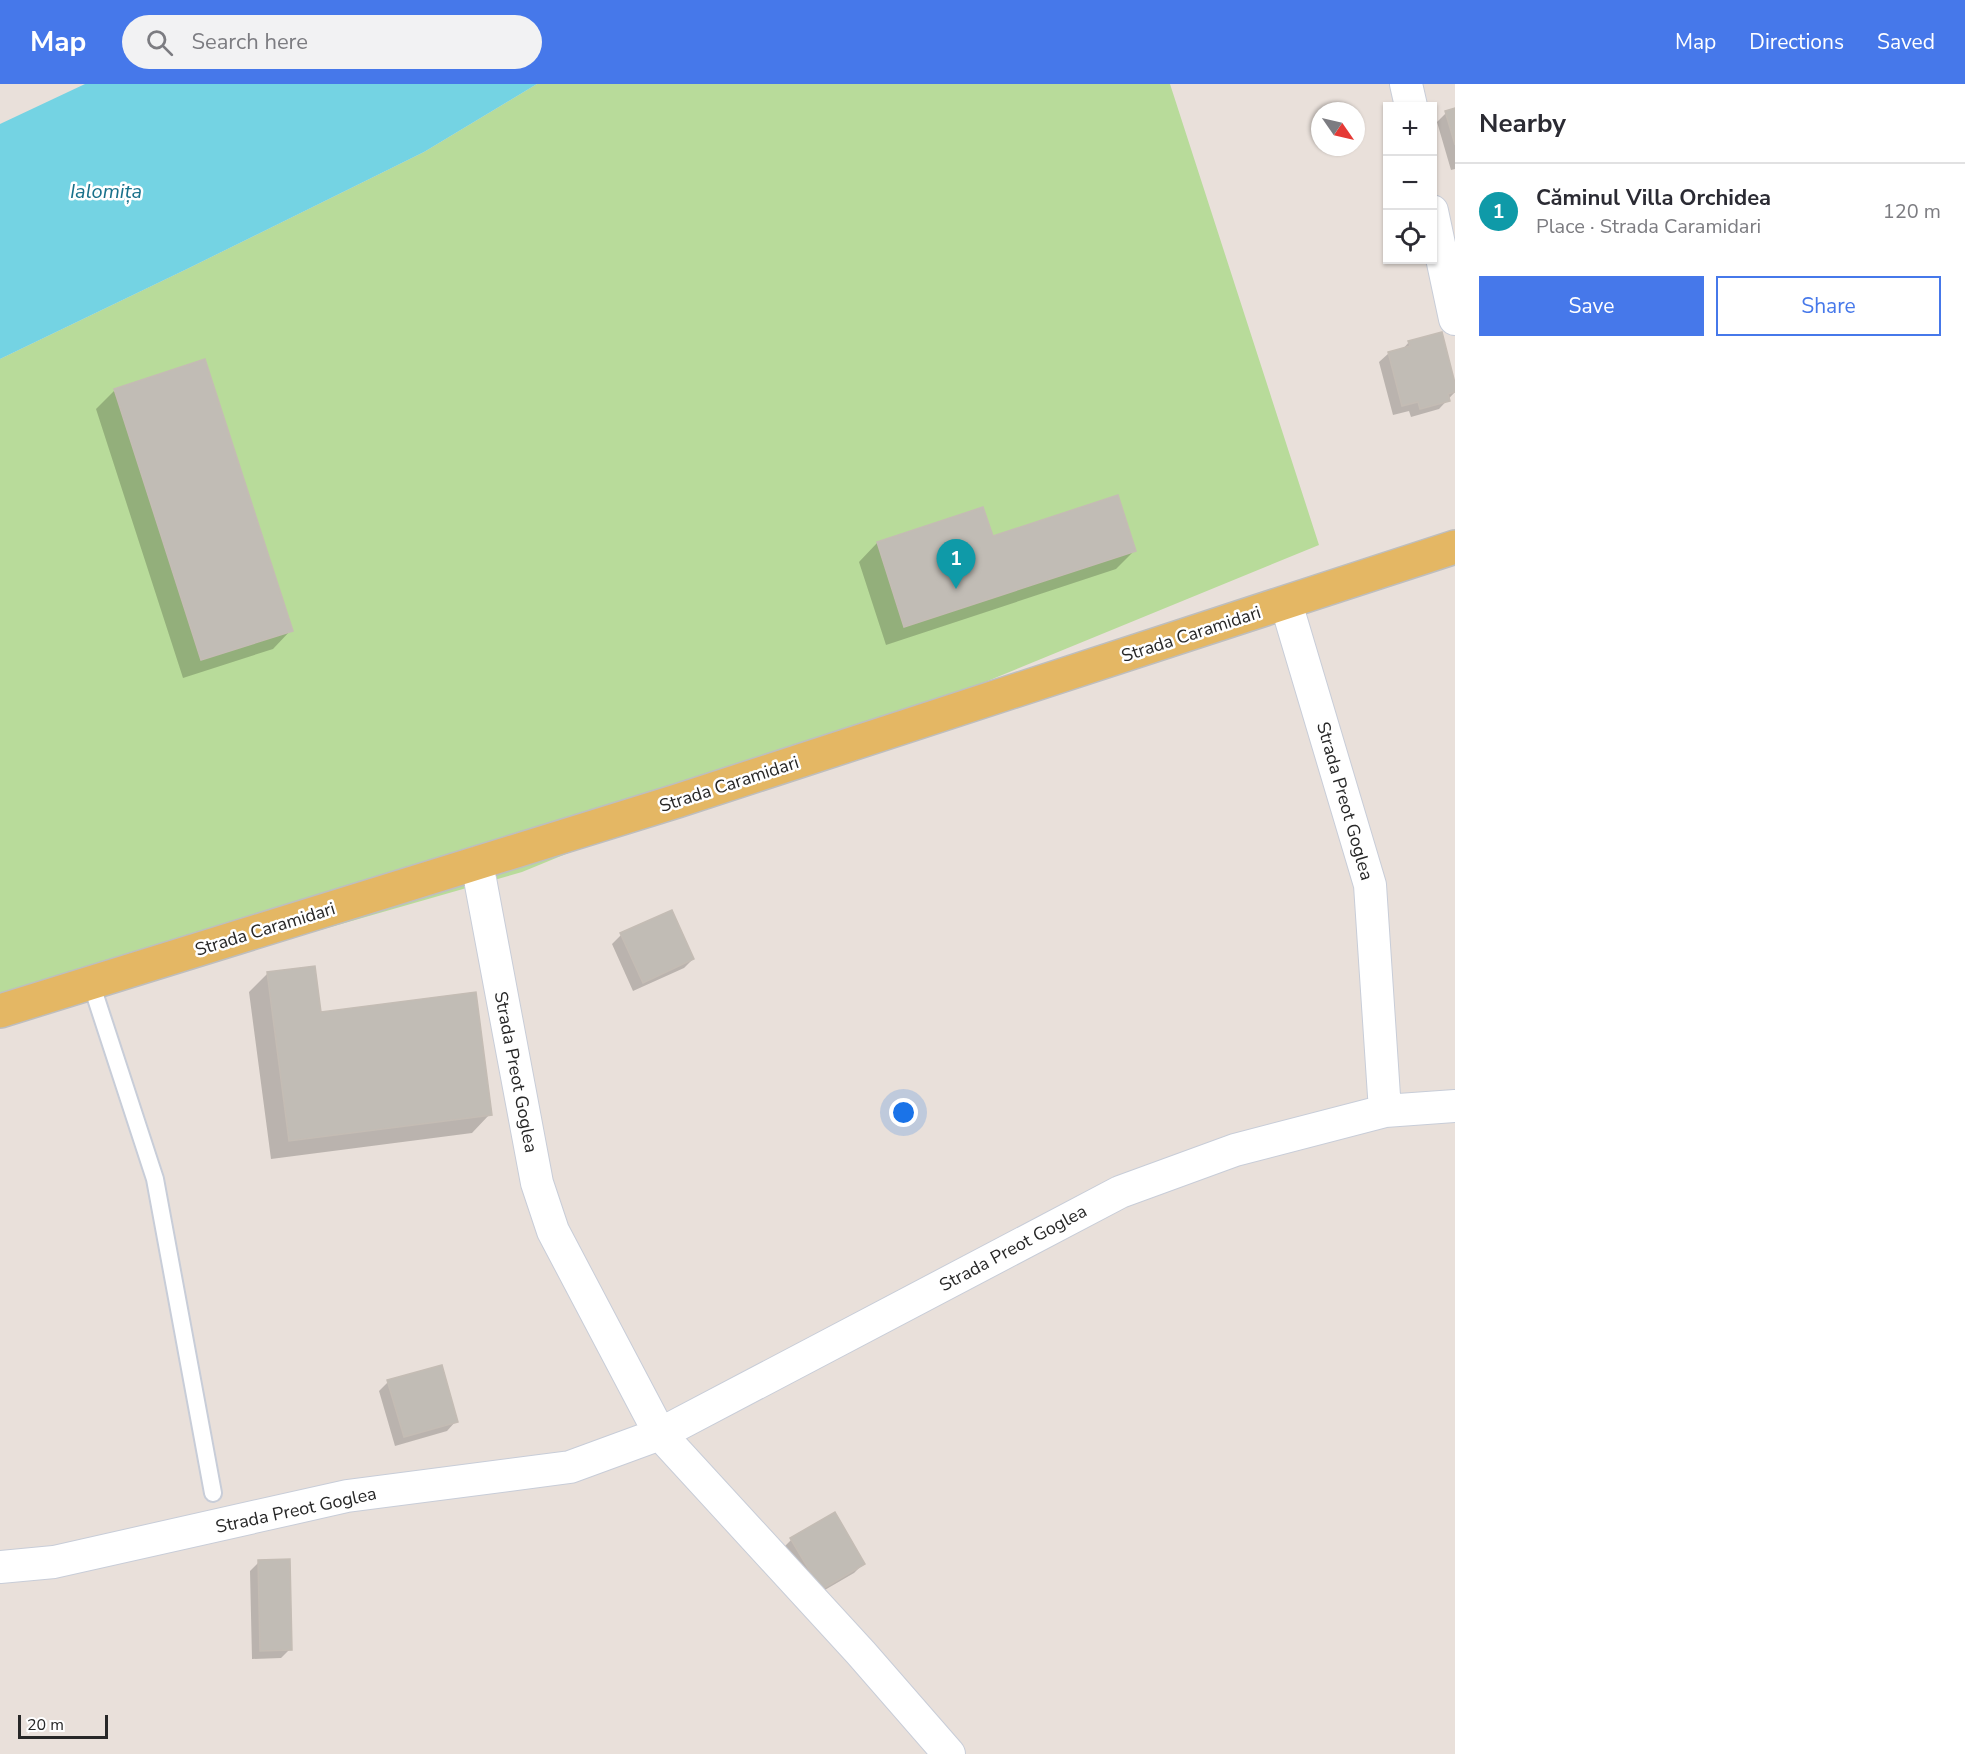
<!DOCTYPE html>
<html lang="en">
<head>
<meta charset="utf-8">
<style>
  body { margin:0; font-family:"Nunito Sans",sans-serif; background:#f2f2f3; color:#2b2b33 }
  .controls { position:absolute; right:18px; top:18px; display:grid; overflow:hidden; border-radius:0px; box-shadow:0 2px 4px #0004 }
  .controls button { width:54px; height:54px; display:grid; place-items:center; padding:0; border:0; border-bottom:2px solid #e1e1e2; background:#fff; color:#2b2b33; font:30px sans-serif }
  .compass { position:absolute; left:1311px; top:18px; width:54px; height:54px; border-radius:50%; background:#fff; box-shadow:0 2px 4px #0004; rotate:124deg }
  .scale { position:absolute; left:18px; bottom:15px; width:90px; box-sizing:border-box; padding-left:6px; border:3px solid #272727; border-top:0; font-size:16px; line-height:21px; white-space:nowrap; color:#272727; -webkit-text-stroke:4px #fff; paint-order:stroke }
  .you { position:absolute; left:904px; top:1029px; width:21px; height:21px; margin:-15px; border:4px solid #fff; border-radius:50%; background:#1a73e8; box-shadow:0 0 0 9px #1a73e833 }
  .badge { display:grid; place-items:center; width:39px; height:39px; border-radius:50%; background:#4678ea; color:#fff; font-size:20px; font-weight:700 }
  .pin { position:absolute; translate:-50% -50px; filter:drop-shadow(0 2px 3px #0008) }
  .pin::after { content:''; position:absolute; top:32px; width:21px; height:18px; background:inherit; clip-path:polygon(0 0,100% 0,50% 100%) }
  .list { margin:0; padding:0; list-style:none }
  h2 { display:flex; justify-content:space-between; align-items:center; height:78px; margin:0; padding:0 24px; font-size:26px }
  h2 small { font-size:20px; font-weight:400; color:#7c7c81 }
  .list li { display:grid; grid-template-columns:39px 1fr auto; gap:18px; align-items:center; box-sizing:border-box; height:96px; padding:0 24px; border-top:2px solid #e1e1e2 }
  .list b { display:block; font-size:22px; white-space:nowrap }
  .list p { margin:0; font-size:20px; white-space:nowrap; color:#7c7c81 }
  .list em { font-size:20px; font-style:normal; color:#7c7c81 }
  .actions { display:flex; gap:12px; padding:18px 24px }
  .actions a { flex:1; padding:14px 0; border:2px solid #4678ea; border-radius:0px; text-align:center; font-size:21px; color:#4678ea }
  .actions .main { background:#4678ea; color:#fff }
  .icon { flex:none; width:33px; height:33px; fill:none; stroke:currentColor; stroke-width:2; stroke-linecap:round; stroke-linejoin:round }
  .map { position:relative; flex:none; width:1455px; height:1670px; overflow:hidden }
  header { display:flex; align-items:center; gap:36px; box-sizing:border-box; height:84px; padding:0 30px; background:#4678ea; color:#fff }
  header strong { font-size:28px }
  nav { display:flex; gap:33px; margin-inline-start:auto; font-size:21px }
  .search { width:420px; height:54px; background:#f2f2f3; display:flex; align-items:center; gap:15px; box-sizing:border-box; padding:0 21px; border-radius:33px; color:#7c7c81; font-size:22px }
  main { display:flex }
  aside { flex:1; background:#fff }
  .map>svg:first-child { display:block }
</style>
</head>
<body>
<header>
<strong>Map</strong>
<div class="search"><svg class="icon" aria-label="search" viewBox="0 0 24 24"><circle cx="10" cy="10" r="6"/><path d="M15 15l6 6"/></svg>Search here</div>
<nav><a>Map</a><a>Directions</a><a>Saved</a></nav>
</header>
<main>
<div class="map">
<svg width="1455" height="1670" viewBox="0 0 1455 1670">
  <rect width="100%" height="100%" fill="#e9e0da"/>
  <path fill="#b8db9a" d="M537,0H1170L1319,461L522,788L0,938V275L189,184L424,68Z"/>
  <path fill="#74d3e3" d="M85,0H537L424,68L189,184L0,275V40Z"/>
  <path fill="#0003" d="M1455,26V85L1451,86L1437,38L1446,29Z
    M1409,258L1455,305V308L1439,325L1411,333L1409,327L1393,331L1379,278L1389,269L1402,266Z
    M115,306L291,546L273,565L183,594L96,325Z
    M982,425L992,454L1134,467L1116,485L886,561L859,478L877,459Z
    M621,851L693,875L684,884L633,907L612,860Z
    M268,889L320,930L490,1030L472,1049L271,1075L249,908Z
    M388,1298L456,1337L447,1347L395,1362L379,1307Z
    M791,1456L863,1480L854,1489L811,1514L782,1465Z
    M259,1478L290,1565L281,1574L252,1575L250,1487Z"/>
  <path fill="#c1bcb5" stroke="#c4bcb4" stroke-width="1.5" d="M1455,24V61L1445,27Z
    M1442,248L1455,299V308L1448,310L1450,317L1420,325L1418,318L1402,322L1388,268L1410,262L1408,257Z
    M205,275L293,547L201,576L114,305Z
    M1118,411L1136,467L904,543L877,458L983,423L993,452Z
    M672,826L694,875L643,899L620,849Z
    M315,882L321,928L476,908L492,1031L289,1057L267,888Z
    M442,1281L458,1338L404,1353L387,1296Z
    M835,1428L865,1480L821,1506L790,1454Z
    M290,1475L292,1566L260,1567L258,1476Z"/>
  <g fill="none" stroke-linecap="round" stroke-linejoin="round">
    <defs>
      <path id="lane" d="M91,899L155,1095L213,1409"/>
      <path id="street" d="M1406,0L1411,22
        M1432,127L1455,235
        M1286,519L1370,801L1385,1027
        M477,779L537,1099L553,1147L660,1350L861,1569L949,1670
        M0,1483L54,1478L347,1412L570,1383L660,1350L1120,1108L1235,1066L1385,1027L1455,1022"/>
      <path id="primary" d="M0,927L677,717L1455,463"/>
    </defs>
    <use href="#lane" stroke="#c8cdd8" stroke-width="20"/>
    <use href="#street" stroke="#c8cdd8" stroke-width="34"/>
    <use href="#primary" stroke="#bebebe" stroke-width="36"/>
    <use href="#lane" stroke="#fff" stroke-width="16"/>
    <use href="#street" stroke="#fff" stroke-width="32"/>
    <use href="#primary" stroke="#e4b764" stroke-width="33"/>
  </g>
  <g text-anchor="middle" stroke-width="5" stroke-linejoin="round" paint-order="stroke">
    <g font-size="18" fill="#272727" stroke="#fff">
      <text transform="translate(1191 550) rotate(-18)" y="6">Strada Caramidari</text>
      <text transform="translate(729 700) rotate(-18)" y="6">Strada Caramidari</text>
      <text transform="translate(1345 717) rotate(74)" y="6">Strada Preot Goglea</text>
      <text transform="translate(265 845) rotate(-17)" y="6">Strada Caramidari</text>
      <text transform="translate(516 988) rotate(79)" y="6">Strada Preot Goglea</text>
      <text transform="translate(1013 1164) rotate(-28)" y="6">Strada Preot Goglea</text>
      <text transform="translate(296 1426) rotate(-12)" y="6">Strada Preot Goglea</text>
    </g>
    <g font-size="20" font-style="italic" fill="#18718b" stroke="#fff">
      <text x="106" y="114">Ialomița</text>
    </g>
  </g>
</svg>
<div class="controls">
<button>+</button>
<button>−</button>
<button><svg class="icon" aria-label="locate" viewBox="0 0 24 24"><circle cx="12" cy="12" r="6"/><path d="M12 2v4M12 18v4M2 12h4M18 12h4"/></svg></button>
</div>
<svg class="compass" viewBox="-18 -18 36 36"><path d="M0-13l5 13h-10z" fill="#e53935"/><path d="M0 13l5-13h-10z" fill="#7c7c81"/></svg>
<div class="scale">20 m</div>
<div class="you"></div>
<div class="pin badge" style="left:956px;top:505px;background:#0f9aa8">1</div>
</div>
<aside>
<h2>Nearby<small></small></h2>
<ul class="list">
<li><span class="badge" style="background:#0f9aa8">1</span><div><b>Căminul Villa Orchidea</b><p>Place · Strada Caramidari</p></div><em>120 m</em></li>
</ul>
<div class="actions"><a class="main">Save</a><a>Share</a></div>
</aside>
</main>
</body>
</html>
